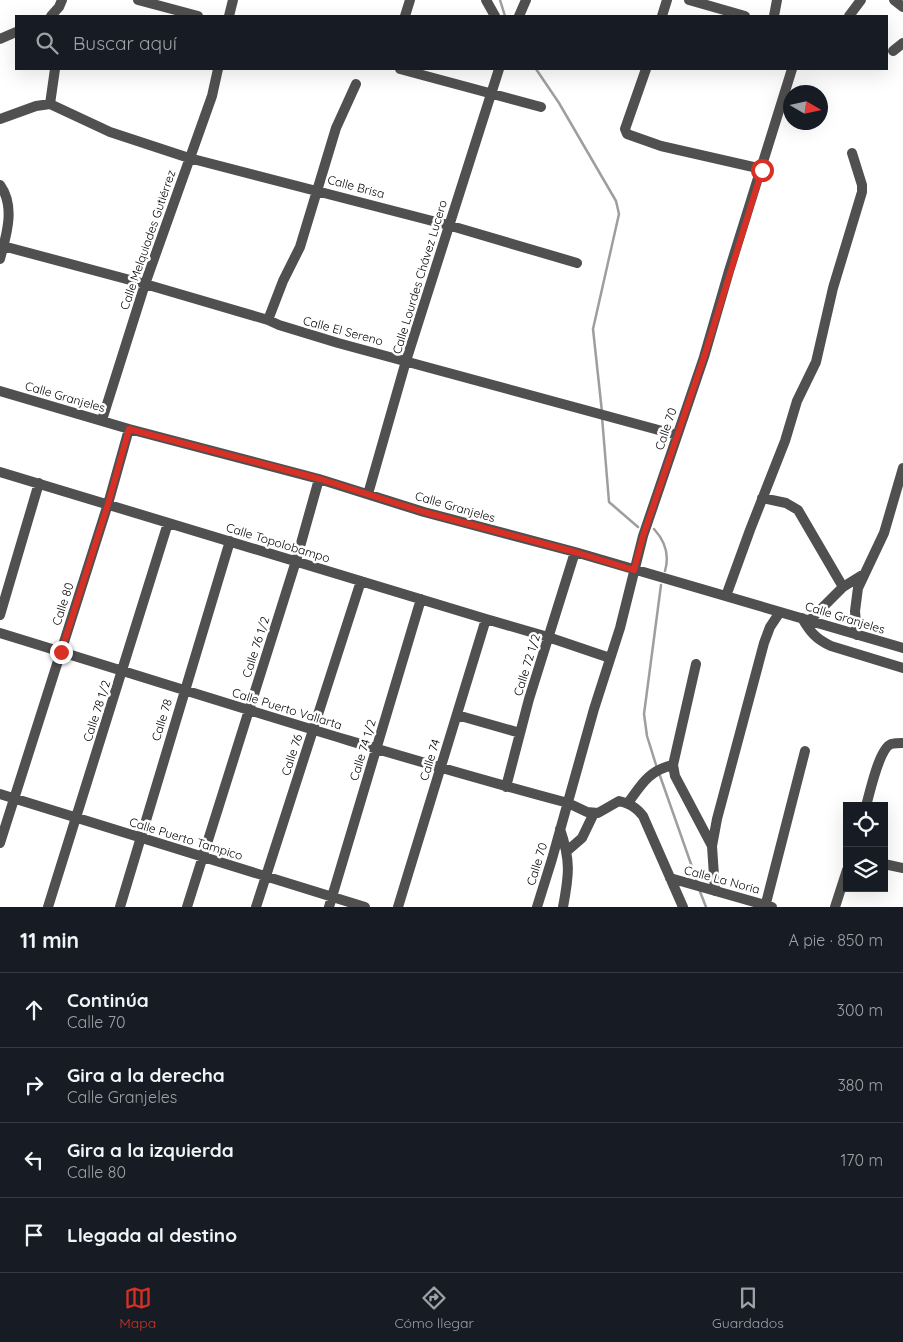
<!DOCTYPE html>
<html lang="es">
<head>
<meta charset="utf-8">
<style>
  body { margin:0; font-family:Quicksand,sans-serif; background:#20242c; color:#f1f3f6 }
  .controls { position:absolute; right:15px; bottom:15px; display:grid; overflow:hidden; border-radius:0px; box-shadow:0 5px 20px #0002 }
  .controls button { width:45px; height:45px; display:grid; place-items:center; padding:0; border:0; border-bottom:1px solid #363941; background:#171b24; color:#f1f3f6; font:25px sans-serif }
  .compass { position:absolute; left:783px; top:85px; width:45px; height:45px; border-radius:50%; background:#171b24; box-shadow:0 5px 20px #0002; rotate:99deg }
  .stop { position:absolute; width:15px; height:15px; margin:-11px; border:4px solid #d93025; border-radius:50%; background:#fff }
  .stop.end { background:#d93025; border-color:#fff; box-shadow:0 1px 5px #0008 }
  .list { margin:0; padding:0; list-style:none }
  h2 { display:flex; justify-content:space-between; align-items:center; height:65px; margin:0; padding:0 20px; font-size:21px }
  h2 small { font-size:16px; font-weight:400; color:#9ea1a6 }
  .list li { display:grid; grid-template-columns:32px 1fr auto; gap:15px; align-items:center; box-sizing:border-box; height:75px; padding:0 20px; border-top:1px solid #363941 }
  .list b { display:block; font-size:19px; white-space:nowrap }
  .list p { margin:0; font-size:16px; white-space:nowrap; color:#9ea1a6 }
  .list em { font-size:16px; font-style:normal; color:#9ea1a6 }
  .icon { flex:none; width:28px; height:28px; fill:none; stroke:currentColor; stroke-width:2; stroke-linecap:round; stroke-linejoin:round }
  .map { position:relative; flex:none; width:903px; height:907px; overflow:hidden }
  .search { position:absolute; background:#171b24; box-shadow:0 5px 20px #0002; left:15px; right:15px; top:15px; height:55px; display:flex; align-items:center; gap:12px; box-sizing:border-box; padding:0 18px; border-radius:0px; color:#9ea1a6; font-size:19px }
  .sheet { height:365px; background:#171b24 }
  nav { display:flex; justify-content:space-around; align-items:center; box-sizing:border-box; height:70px; border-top:1px solid #363941; background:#171b24; font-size:14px; color:#9ea1a6 }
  nav a { display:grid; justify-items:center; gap:2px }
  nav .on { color:#d93025 }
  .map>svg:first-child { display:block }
</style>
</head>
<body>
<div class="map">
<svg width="903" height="907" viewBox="0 0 903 907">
  <rect width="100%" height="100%" fill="#fff"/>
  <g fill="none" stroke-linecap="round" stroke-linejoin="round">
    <path stroke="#9e9e9e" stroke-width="2.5" d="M500,0L505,16
      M536,69L559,103L616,201L619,214L593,329L602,412
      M602,417L609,502L638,527
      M654,529C665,541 670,554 665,571
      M657,768L647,736L644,714L661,585
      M659,773L697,881
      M699,889L706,907"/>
    <path stroke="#505050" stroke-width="10" d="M138,0L198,16
      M486,0L495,16
      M689,0L745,16
      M894,0L903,7
      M51,16L59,7L62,0
      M229,16L233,0
      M405,16L410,0
      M519,16L526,0
      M662,16L667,0
      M774,16L777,0
      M849,16L861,0
      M0,39L16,32
      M893,51L903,43
      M400,69L541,107
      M646,69L625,129L627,134L661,146L762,169
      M50,104L55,69
      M0,119L36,106L50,104L110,132L189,158L448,225L577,263
      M0,185C16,207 6,236 0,259
      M3,246L145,284L268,320L279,325L338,343L677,435
      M268,320L283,281L300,247L336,128L356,84
      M0,391L129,429L319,479L424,512L575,552L903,648
      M102,420L145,284L212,96L218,69
      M0,472L486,619L548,637L610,658
      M368,494L406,361L499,69
      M762,498L786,503L798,510L843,587L864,574
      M726,596L750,530L785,441L797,401L816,362L833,288L862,192V185L852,153
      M0,615L39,483
      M802,618C810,632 816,639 831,646L903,668
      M810,620L843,587
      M0,633C189,691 377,752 568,803L587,812L598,813L619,801C630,804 636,807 643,816L683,907
      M857,635L855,611L858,588L884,533L903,468
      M696,664L673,765L675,776L712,846
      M457,715L520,733
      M506,787L529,699L575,552
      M0,794L365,907
      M628,803C641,785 649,770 673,765
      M866,806C870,792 879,749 891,744C895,743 899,743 903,743
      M560,829C571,861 569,875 563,907
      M0,843L108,504L129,429
      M567,851L582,838L594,813
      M884,864L903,868
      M670,878L772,907
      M715,891L712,846L717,819L764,643L770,627L780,612
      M48,907L168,523
      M120,907L230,541
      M187,907L296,561L319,479
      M256,907L361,581
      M329,907L421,599
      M398,907L486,619
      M537,907L552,859L594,709L620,628L643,536L704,357L729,271L792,69
      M765,907L805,751
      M835,907L847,870"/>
  </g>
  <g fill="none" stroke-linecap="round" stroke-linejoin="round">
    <path stroke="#d93025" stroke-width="6" d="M61,652L108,504L129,429L320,479L424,512L575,552L634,570L643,536L704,357L762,170"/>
  </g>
  <g text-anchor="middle" stroke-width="5" stroke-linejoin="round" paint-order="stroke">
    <g font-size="12" fill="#000" stroke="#fff">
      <text transform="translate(356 187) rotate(15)" y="4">Calle Brisa</text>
      <text transform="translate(148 240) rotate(-71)" y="4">Calle Melquiades Gutiérrez</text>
      <text transform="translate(420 277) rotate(-73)" y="4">Calle Lourdes Chávez Lucero</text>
      <text transform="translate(343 331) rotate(15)" y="4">Calle El Sereno</text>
      <text transform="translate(65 397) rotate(16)" y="4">Calle Granjeles</text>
      <text transform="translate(666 429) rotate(-71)" y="4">Calle 70</text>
      <text transform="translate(455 507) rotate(16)" y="4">Calle Granjeles</text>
      <text transform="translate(278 543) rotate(17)" y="4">Calle Topolobampo</text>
      <text transform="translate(63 604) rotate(-72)" y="4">Calle 80</text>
      <text transform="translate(845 618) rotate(17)" y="4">Calle Granjeles</text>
      <text transform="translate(256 647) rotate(-72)" y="4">Calle 76 1/2</text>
      <text transform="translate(527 665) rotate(-73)" y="4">Calle 72 1/2</text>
      <text transform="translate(287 709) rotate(17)" y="4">Calle Puerto Vallarta</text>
      <text transform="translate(97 711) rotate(-72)" y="4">Calle 78 1/2</text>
      <text transform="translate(162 720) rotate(-73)" y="4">Calle 78</text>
      <text transform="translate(363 750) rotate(-73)" y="4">Calle 74 1/2</text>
      <text transform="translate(292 755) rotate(-72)" y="4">Calle 76</text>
      <text transform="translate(430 760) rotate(-73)" y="4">Calle 74</text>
      <text transform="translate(186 839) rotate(17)" y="4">Calle Puerto Tampico</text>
      <text transform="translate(537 864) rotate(-73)" y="4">Calle 70</text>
      <text transform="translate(722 880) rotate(15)" y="4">Calle La Noria</text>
    </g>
  </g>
</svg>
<div class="controls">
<button><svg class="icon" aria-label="locate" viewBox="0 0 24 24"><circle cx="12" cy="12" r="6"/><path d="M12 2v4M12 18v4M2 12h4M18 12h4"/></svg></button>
<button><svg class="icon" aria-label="layers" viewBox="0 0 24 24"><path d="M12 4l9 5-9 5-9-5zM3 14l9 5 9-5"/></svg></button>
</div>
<svg class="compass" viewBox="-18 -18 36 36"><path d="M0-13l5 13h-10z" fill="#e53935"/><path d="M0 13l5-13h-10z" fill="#9ea1a6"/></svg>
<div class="stop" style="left:762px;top:170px"></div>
<div class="stop end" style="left:61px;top:652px"></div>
<div class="search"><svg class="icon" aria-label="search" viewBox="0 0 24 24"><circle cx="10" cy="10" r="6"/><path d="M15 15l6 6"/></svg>Buscar aquí</div>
</div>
<section class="sheet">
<h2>11 min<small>A pie · 850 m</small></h2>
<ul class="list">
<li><svg class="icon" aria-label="ahead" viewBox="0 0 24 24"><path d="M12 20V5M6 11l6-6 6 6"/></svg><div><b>Continúa</b><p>Calle 70</p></div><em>300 m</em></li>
<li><svg class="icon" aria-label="right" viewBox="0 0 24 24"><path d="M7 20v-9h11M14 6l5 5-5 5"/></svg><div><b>Gira a la derecha</b><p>Calle Granjeles</p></div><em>380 m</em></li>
<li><svg class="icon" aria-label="left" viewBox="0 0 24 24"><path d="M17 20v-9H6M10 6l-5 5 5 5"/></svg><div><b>Gira a la izquierda</b><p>Calle 80</p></div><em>170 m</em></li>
<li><svg class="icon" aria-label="arrive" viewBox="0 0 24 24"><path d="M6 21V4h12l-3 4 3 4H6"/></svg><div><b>Llegada al destino</b></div></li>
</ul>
</section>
<nav>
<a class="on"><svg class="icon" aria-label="map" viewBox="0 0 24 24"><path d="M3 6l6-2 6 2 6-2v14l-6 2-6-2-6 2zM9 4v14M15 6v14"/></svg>Mapa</a>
<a><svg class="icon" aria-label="directions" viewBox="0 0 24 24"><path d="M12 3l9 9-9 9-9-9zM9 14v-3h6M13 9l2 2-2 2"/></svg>Cómo llegar</a>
<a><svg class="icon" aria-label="saved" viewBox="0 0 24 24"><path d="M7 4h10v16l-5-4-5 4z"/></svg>Guardados</a>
</nav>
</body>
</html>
